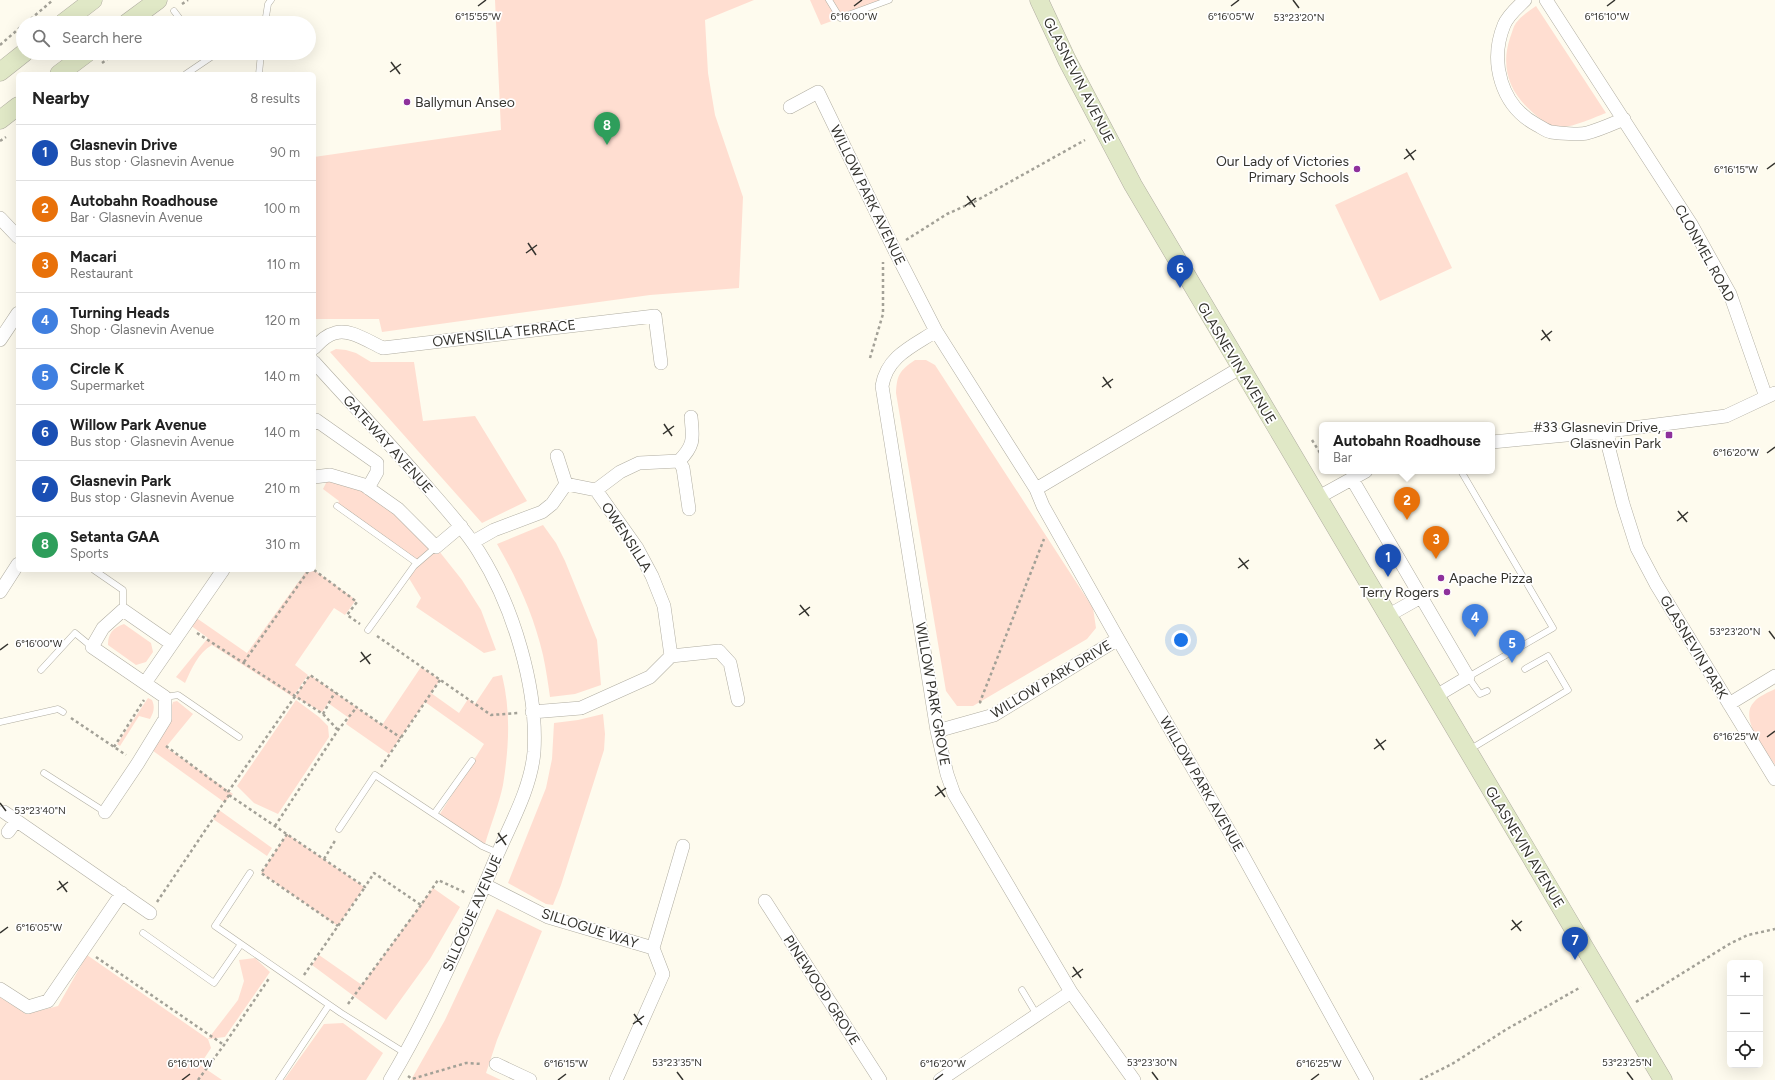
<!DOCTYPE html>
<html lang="en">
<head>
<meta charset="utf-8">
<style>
  body { margin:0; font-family:Figtree,sans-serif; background:#f6f6f6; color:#222 }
  .controls { position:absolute; right:12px; bottom:12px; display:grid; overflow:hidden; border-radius:6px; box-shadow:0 4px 16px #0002 }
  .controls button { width:36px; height:36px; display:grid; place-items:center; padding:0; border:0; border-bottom:1px solid #e0e0e0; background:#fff; color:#222; font:20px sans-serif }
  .you { position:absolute; left:1181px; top:640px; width:14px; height:14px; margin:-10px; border:3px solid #fff; border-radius:50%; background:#1a73e8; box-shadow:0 0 0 6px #1a73e833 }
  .badge { display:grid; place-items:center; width:26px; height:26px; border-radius:50%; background:#111827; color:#fff; font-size:13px; font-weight:700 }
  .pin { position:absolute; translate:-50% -33px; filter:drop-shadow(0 1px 2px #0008) }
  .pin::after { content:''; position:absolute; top:21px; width:14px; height:12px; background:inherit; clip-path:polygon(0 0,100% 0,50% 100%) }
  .popup { position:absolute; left:1319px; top:422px; width:176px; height:52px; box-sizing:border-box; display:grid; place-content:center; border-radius:6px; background:#fff; filter:drop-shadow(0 1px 3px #0005); font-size:13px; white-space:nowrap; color:#767676 }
  .popup b { font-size:15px; color:#222 }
  .popup::after { content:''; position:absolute; left:50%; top:100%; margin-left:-8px; border:8px solid transparent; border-top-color:#fff }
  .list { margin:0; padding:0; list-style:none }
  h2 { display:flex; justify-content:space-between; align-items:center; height:52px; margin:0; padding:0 16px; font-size:17px }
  h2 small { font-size:13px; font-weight:400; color:#767676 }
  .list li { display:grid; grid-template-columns:26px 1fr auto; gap:12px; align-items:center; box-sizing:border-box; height:56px; padding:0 16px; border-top:1px solid #e0e0e0 }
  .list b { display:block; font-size:15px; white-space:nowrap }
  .list p { margin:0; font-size:13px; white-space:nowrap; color:#767676 }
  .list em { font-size:13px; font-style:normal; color:#767676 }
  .icon { flex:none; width:22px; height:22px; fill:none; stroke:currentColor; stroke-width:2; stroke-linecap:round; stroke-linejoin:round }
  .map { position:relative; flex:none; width:1775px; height:1080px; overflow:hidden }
  .search { position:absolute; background:#fff; box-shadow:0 4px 16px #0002; left:16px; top:16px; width:300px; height:44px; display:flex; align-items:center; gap:10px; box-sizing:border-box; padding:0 14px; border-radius:22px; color:#767676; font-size:15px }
  .panel { position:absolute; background:#fff; box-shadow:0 4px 16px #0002; left:16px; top:72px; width:300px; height:500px; border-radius:6px }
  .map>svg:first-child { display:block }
</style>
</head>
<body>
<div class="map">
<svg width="1775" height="1080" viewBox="0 0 1775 1080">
  <rect width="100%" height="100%" fill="#fefbee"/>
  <path fill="#ffded1" d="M495,0H754L705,20L708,73L715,115L743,197L739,288L650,295L382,332L379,319H314V157L501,130Z
    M810,0H880L881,3L821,25Z
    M1536,6L1606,113C1595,117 1572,128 1560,127C1548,126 1537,117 1529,109C1508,90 1501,65 1510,38C1512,33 1513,27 1516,23C1521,16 1529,11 1536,6Z
    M1407,172L1452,268L1380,301L1335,205Z
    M336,349L346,350L356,353L371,362H414L423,421L475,416L527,501L482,523L330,352Z
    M915,360H926L935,365L1093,608L1096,628L1087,639L973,706H957L946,691L896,393C897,375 899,371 915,360Z
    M330,475L364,485L435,546L462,580L481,610L496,650L484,653L416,607L421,598L407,575L416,563L337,505L339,501L323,489Z
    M543,525L556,543L565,561L597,640L601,685L575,694L550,697C548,683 546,669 543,655C534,616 517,578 497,544Z
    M307,570H314L356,600L345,615L334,608L295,665L308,675L293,697L212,645C198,653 192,668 185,683L176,677L208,638L190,625L195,617L247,653Z
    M124,624L151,643L153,652L146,662L136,665L108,645C108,633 113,628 124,624Z
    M421,667L440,680L431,693L459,713L468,699L475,704L493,677L502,675C511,712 509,747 503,785C499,804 491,824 485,844L467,837L438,817L484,744L425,702L389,754L346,724L349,718L328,703L322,712L295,697L310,675L382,725Z
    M1775,689V765C1766,751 1738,718 1754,702C1759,696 1769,692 1775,689Z
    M148,698L152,700C155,707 154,712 150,719L139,716L120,746L117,744Z
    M296,700L319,717L328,726L329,737L278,814L254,803L237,786Z
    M177,701L193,714L166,747L233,794L224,802L149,748L166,723L173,702Z
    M603,714L605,734L604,750L561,885L553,905L546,904L508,883L546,788L552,759L554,723L578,720Z
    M219,810L272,848L267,856L213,819Z
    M287,834L364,887L338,926L261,873Z
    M433,888L460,907L430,959L386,1020L312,965L319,955L362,985Z
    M497,909L542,931L497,1040L486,1073L501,1080H411L445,1020Z
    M87,955L208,1039L238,1000L244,981L239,960L255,958L270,972L225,1037L208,1039L211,1048L200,1065L222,1080H0V997L26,1014L58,1006Z
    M343,1023L383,1053L366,1080H284L324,1024Z"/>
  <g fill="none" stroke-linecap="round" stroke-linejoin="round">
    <defs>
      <path id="lane" d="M829,0L840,18L889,0
        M174,11L183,23
        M265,23L268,4L271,0
        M186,74L217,53
        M259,74L261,53
        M1461,471L1553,628L1468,677L1480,694L1487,691
        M337,506L417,563
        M94,570L123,590V610
        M368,630L414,566L436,547
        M41,670L75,633L92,647
        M165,697L178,695L239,737
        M0,722L58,709L63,712
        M1469,750L1568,690L1548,656L1525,669
        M44,773L105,812
        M434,814L472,761
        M339,829L375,775L482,846L498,853
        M250,873L215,926L341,1013L405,1053
        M143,933L214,983L241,944
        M1022,990L1037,1015
        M279,1080L329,1005"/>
      <path id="street" d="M1525,0C1518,7 1508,15 1504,25C1489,62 1501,106 1537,125C1541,127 1546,131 1551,132C1558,133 1580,135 1587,133C1599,130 1612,124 1624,119
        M1546,0L1691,224L1730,294L1766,397
        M790,107L818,92L893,247L936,331L1036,489L1043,506L1118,639L1236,843L1367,1080
        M0,218L18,237
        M936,331C913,346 887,356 882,386L937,731L947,774L954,794L1071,992L1134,1080
        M0,340L18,313
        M314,348C320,342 326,335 335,333C350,328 369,342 383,348L655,316L661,363
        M314,362C352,404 391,445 428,488C445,508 465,529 479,552C513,606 538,688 534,752C531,787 512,821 498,853C466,930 433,1008 390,1080
        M314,423L316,420L377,463V472L368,488
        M1609,431V449L1623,504L1637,548L1656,584L1775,779
        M1492,442L1609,431L1726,416L1775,393
        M679,461L683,468L689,509
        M314,477L330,475L364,485L398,509L436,547L461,526
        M1352,479L1468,677L1436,696
        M566,484L596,490L620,472L639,463L679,461C695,445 693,438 691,417
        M1036,489L1240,368
        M596,490L637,548L652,576L664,606L671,656
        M1317,498L1366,471
        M473,542L494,530L542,512L552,504L566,484L557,456
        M0,592L18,564
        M1389,615L1421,597
        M145,683L223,570
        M1729,704L1775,676
        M532,712L581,708L650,677L671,656L719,651L730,663L738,700
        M937,731L994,715L1118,639
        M4,812L150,913
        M105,812L138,763L165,719V697L92,647L103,628L123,610L172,644
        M8,832L16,821
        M485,885L548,917L653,948
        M765,901L880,1080
        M653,948L683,846
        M0,989L28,1007L48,1001L122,893
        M496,1064L530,1080
        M616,1080L663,974L653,948
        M940,1080L1071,992"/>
      <path id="secondary" d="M1039,0L1067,60L1133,185L1663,1080
        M63,23L93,0
        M127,23L158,0
        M0,72L24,53
        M59,74L87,53
        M0,120L18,106"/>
    </defs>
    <use href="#lane" stroke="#b0ada1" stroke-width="7"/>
    <use href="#street" stroke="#b0ada1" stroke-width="14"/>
    <use href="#secondary" stroke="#b0ada1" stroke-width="19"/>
    <path stroke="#a3a197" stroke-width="2.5" stroke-dasharray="3 3" stroke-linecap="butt" d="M182,4L188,0
      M26,23L53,0
      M0,45L23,25
      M102,63L116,53
      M0,141L6,137
      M906,240L947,214L974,202L1085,140
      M870,358L883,314V262
      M1312,440L1322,456
      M314,570L357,602L347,615L360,624
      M197,633L323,714L338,730
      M377,636L491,715L518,713
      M244,662L309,570
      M981,703L980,702L1044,539
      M323,714L335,692
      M71,718L126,755
      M166,746L228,792
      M114,747L144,700
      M381,767L440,680
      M229,795L365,887L374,873L421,905L438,880L466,893
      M275,826L338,730L357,707
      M287,834L261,873L338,926
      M324,859L336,839
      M157,902L229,795L228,792L310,675L401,738
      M96,957L224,1045
      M304,975L365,887
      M1636,1002L1731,943L1748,935L1775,929
      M348,1004L421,905
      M408,1076L412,1079L466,1063L482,1064
      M198,1080L224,1045L270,977
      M1420,1080L1452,1064L1507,1029L1581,987"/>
    <use href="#lane" stroke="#fff" stroke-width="6"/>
    <use href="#street" stroke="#fff" stroke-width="13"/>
    <use href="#secondary" stroke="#e0e8c6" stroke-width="18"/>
  </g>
  <path fill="none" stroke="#34332e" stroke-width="1.5" d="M1293,0L1299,8M478,6L486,0M854,6L862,0M1231,6L1239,0M1607,6L1615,0M391,62L400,74M390,72L401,64M1406,149L1414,160M1404,159L1416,150M1767,169L1775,163M967,196L975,207M965,206L976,198M528,243L536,255M526,253L537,245M1542,330L1550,341M1541,340L1552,331M1103,377L1111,388M1102,387L1113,379M664,424L672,436M663,434L674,426M1767,453L1775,447M1678,511L1687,522M1677,521L1688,512M1239,558L1248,569M1238,568L1249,560M800,605L809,616M799,615L810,607M1769,631L1775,639M0,650L8,644M361,652L370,664M360,662L371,654M1767,737L1775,731M1376,739L1384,750M1374,749L1386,740M937,786L945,797M935,796L946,788M0,803L6,811M498,833L506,845M496,843L507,835M59,881L67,892M57,890L68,882M1512,920L1521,931M1511,930L1522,921M0,933L8,927M1073,967L1081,978M1072,977L1083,969M634,1014L642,1025M633,1024L644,1016M677,1072L683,1080M1152,1072L1158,1080M1627,1072L1633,1080M182,1080L190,1074M558,1080L566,1074M935,1080L943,1074M1311,1080L1319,1074"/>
  <g fill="#8e319b" stroke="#fff" stroke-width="1.5">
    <circle cx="407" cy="102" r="4"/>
    <circle cx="1357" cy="169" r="4"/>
    <rect x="1665" y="431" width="8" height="8" rx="2"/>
    <circle cx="1441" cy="578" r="4"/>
    <circle cx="1447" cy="592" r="4"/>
  </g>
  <g text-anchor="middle" stroke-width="3.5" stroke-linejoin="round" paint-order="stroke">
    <g font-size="14" fill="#34332e" stroke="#fff">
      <text transform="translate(1079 80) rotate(63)" y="5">GLASNEVIN AVENUE</text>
      <text transform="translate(868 195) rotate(64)" y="5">WILLOW PARK AVENUE</text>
      <text transform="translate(1705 253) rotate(61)" y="5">CLONMEL ROAD</text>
      <text transform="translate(504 333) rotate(-7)" y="5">OWENSILLA TERRACE</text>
      <text transform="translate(1237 363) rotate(59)" y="5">GLASNEVIN AVENUE</text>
      <text transform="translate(388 444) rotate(48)" y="5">GATEWAY AVENUE</text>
      <text transform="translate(627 537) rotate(57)" y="5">OWENSILLA</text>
      <text transform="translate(1694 647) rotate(59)" y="5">GLASNEVIN PARK</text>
      <text transform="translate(1051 679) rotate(-31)" y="5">WILLOW PARK DRIVE</text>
      <text transform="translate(933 694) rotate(80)" y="5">WILLOW PARK GROVE</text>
      <text transform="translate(1202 784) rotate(60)" y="5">WILLOW PARK AVENUE</text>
      <text transform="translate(1525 847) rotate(59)" y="5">GLASNEVIN AVENUE</text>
      <text transform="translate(472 913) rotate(-66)" y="5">SILLOGUE AVENUE</text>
      <text transform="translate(590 928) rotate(18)" y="5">SILLOGUE WAY</text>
      <text transform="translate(822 990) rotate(57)" y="5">PINEWOOD GROVE</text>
    </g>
    <g font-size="14" fill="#34332e" stroke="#fff" text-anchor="end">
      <text x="415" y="107" text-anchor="start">Ballymun Anseo</text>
      <text x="1349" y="166">Our Lady of Victories<tspan x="1349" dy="16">Primary Schools</tspan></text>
      <text x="1661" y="432">#33 Glasnevin Drive,<tspan x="1661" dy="16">Glasnevin Park</tspan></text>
      <text x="1449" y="583" text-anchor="start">Apache Pizza</text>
      <text x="1439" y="597">Terry Rogers</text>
    </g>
  </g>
  <g font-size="10" text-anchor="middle" fill="#34332e" stroke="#fff" stroke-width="3.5" stroke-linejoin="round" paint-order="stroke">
    <text x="478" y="20">6°15'55"W</text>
    <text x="854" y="20">6°16'00"W</text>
    <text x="1231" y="20">6°16'05"W</text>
    <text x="1607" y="20">6°16'10"W</text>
    <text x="1299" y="21">53°23'20"N</text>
    <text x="1736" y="173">6°16'15"W</text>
    <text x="1736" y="456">6°16'20"W</text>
    <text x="1735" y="635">53°23'20"N</text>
    <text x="39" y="647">6°16'00"W</text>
    <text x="1736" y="740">6°16'25"W</text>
    <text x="40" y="814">53°23'40"N</text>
    <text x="39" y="931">6°16'05"W</text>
    <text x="677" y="1066">53°23'35"N</text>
    <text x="1152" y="1066">53°23'30"N</text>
    <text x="1627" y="1066">53°23'25"N</text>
    <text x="190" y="1067">6°16'10"W</text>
    <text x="566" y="1067">6°16'15"W</text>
    <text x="943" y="1067">6°16'20"W</text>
    <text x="1319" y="1067">6°16'25"W</text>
  </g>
</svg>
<div class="controls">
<button>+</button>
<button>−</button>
<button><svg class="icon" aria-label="locate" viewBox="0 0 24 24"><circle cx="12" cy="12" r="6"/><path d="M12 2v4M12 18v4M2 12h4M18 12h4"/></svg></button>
</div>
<div class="you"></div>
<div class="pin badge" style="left:1388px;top:577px;background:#1a4fb4">1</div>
<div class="pin badge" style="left:1407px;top:520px;background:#e8710a">2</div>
<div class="popup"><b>Autobahn Roadhouse</b>Bar</div>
<div class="pin badge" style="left:1436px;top:559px;background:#e8710a">3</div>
<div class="pin badge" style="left:1475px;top:637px;background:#3f7fe0">4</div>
<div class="pin badge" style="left:1512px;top:663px;background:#3f7fe0">5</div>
<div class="pin badge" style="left:1180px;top:288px;background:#1a4fb4">6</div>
<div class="pin badge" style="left:1575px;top:960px;background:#1a4fb4">7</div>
<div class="pin badge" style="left:607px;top:145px;background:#2e9e5b">8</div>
<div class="search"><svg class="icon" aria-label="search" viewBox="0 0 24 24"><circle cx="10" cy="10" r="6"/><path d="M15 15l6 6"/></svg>Search here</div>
<section class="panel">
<h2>Nearby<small>8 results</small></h2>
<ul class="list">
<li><span class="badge" style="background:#1a4fb4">1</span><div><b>Glasnevin Drive</b><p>Bus stop · Glasnevin Avenue</p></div><em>90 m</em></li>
<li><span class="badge" style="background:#e8710a">2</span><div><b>Autobahn Roadhouse</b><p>Bar · Glasnevin Avenue</p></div><em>100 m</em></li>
<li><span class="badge" style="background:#e8710a">3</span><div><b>Macari</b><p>Restaurant</p></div><em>110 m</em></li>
<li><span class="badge" style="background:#3f7fe0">4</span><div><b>Turning Heads</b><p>Shop · Glasnevin Avenue</p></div><em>120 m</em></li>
<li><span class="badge" style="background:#3f7fe0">5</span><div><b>Circle K</b><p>Supermarket</p></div><em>140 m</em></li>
<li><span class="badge" style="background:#1a4fb4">6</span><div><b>Willow Park Avenue</b><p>Bus stop · Glasnevin Avenue</p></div><em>140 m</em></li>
<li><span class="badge" style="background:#1a4fb4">7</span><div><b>Glasnevin Park</b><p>Bus stop · Glasnevin Avenue</p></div><em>210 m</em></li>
<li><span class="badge" style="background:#2e9e5b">8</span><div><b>Setanta GAA</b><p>Sports</p></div><em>310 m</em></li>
</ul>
</section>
</div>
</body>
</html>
